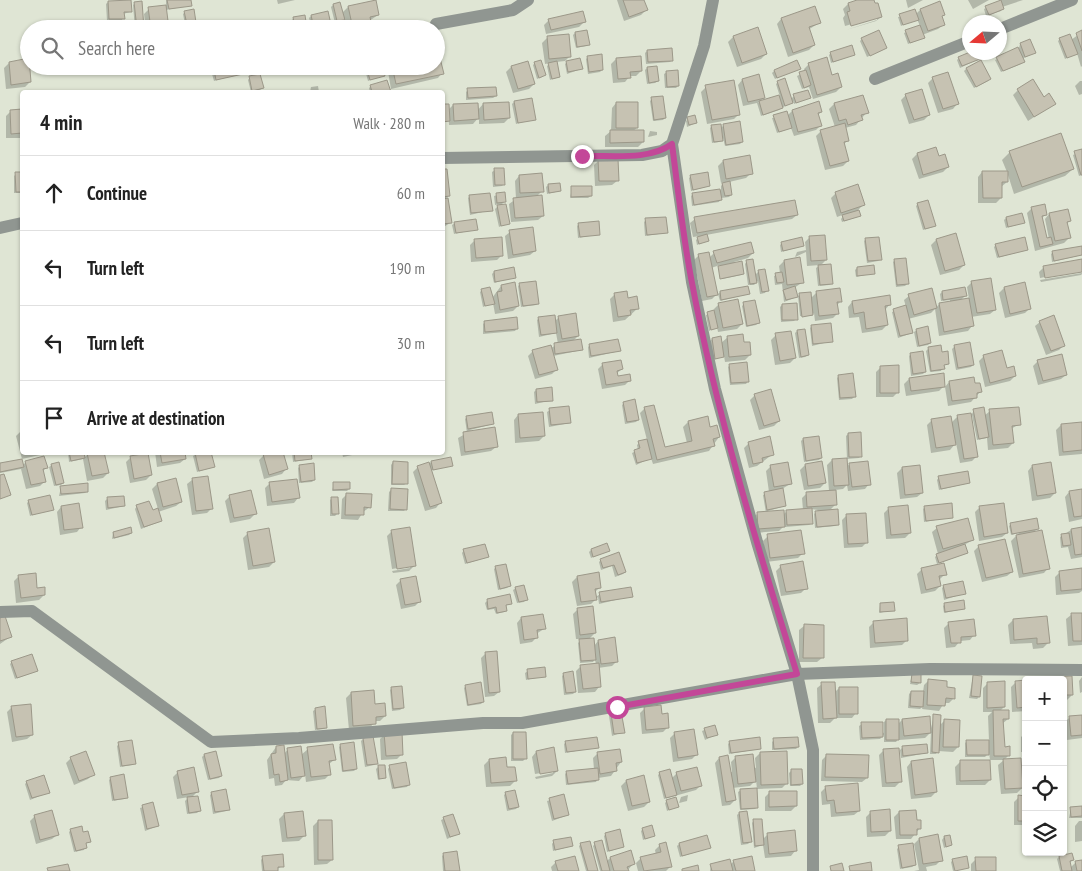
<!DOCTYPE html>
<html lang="en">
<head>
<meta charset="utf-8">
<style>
  body { margin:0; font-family:"PT Sans Narrow",sans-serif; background:#f2f2f2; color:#222 }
  .controls { position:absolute; right:15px; bottom:15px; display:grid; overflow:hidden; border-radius:5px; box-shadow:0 1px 4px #0004 }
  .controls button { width:45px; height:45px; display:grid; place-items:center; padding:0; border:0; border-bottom:1px solid #e0e0e0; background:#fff; color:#222; font:25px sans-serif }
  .compass { position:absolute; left:962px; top:15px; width:45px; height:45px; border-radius:50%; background:#fff; box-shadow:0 1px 4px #0004; rotate:251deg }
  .stop { position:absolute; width:15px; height:15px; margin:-11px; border:4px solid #c34798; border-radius:50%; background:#fff }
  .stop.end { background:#c34798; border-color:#fff; box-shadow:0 1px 5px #0008 }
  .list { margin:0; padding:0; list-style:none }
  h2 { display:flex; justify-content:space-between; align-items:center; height:65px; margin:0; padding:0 20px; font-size:21px }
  h2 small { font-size:16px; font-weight:400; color:#767676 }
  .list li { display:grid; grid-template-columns:32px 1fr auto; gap:15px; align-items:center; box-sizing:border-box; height:75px; padding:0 20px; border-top:1px solid #e0e0e0 }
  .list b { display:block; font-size:19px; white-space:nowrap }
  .list em { font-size:16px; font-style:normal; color:#767676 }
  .icon { flex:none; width:28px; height:28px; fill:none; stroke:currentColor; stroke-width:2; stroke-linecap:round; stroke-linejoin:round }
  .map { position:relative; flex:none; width:1082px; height:871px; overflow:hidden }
  .search { position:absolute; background:#fff; box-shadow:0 1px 4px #0004; left:20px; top:20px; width:425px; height:55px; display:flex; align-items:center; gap:12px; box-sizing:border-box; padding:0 18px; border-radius:28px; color:#767676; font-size:19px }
  .panel { position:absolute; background:#fff; box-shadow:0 1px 4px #0004; left:20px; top:90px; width:425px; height:365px; border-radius:5px }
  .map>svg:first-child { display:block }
</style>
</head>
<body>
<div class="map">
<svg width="1082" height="871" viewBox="0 0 1082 871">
  <rect width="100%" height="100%" fill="#dfe5d4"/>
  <path fill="#0003" d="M166,0H190L191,5L166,10L168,29H146L144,14L149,9L166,6Z
    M277,0H295L278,4Z
    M617,0H643L646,10L641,15L624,21Z
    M862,0H873L881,17L876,21L846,30L877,20V17L845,26L843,18L845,15L843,9L848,4Z
    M906,0H923L908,8Z
    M968,0H989L973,9Z
    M1001,0H1023L1002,7L1001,11L986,16L984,9Z
    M108,2L130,12L123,14L122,20L107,21L106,4Z
    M135,3L143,29H135L133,5Z
    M333,5L342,13L348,7L378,15L369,21L371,26L368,29H347L345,18L335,23L331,7Z
    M814,8L819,23L808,30L814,45L809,50L788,57L777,24L781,19Z
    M920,10L944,14L941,17L943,25L938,29L922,35L921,39L908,44L904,33L920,26L917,19L901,26L898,17L916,14Z
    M185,12L196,29H186L183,14Z
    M311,16L330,29H312L309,18Z
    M293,19L306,29H293L291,21Z
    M549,20L584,22L579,27L546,34L544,25Z
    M237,26L238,29H223Z
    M757,29L766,54L761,59L737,67L728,42L733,37Z
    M1082,32V66L1081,67L1077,53L1065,59L1058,41L1060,39L1071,40Z
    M575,33L588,44L586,46L576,48L573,35Z
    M567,35L570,56L565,61L556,62L559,77L550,80L547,66L550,63L545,64L542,43L547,38Z
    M862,39L885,48L867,57L860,41Z
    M1020,44L1034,53L1022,59L1021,64L1001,72L995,60L1019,48Z
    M647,51L672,60L670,62L646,64L645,53Z
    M993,52L960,68L957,60L959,58Z
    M831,53L854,55L831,63L829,55Z
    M588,57L602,70L600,72L588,74L586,59Z
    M640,57L641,71L636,76H630L625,82L613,83L611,64L616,59Z
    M567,62L581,69L567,74L565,64Z
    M9,63L30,66V82L25,87L6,89L4,68Z
    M535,63L544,75L542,77L537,79L533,65Z
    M809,64L831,76L841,87L836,92L813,99L809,87L802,89L797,76L805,72L804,69Z
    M204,66H213L204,70Z
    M216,66H235L242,73L214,81L212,74L217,71Z
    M314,66H328L315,69Z
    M364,66H381L384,75L368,81Z
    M387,66H436L442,73L438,78L391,89Z
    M511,67L534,84L529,89L513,93L506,72Z
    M647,68L658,81L655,83L647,84L645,70Z
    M799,68L775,79L772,73L774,71Z
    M966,69L988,81L974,88L964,71Z
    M667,72L678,86L676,88H665L664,74Z
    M250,77L262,88L260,90L251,92L248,80Z
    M933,78L957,104L953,109L938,113L928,83Z
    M742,80L764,98L758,103L780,97L776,84L778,82L791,99L794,96L809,98L794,104L793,101L779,110L761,116L757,103L743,106L738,85Z
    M386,81L389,92H370L369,88L371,86Z
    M1080,81H1082V94L1079,95L1075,86Z
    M318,86L319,92H310L311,87Z
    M706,87L739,114L734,119L707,124L701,92Z
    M468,90L496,96L493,98L466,100V92Z
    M1018,90L1054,104L1028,121L1013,95Z
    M906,95L929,115L924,120L909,124L901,100Z
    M863,96L867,112L856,125L845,128L848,140L843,145L848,161L843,166L825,170L816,136L821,131L835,127L829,109L834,104Z
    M652,99L665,118L663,120L653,121L650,101Z
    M514,102L534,119L516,124L512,104Z
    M616,103L637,128L633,131L643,142L638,147H605V136L611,131L612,108Z
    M483,104L509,118L504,123L479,124V117L473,124L449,125L448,110L453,105L477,111Z
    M22,110V138H6V116L11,111Z
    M792,111L821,112L818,115L821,125L816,130L794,136L791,128L777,133L772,118L787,116Z
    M688,119L696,123L687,127L686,121Z
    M724,125L742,142L740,144L725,146L723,138L719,142L712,143L710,128L712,126L720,129Z
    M650,131L657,132V135L648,137Z
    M1082,151V175L1079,176L1073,155Z
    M1010,152L1073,169L1065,176L1014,194L1008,175L1007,182L1001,187V198L996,203H978V177L982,172H1007L1002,160Z
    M917,154L938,158L948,167L943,172L919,179L912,159Z
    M599,160L617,181L612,185L595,186L594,165Z
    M723,161L751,173L746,178L729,182L731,195L729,197L721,198L719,202L692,206L691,196L693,194L721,190V186L724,182L721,183L718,166Z
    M442,170L449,195L445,199L450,223L442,228Z
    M495,170L504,184L502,186L493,187L492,172Z
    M16,174H22V193H14V176Z
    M519,176L542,191L536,197L543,216L538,220L511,222L509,204L516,199L515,181Z
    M691,176L709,186L691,191L689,178Z
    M548,185L560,191L547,194L546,187Z
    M572,188L591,196L588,198H570Z
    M504,193L505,201L500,206L509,223L499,227L495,209L500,204L495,205L494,196Z
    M836,193L863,205L858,210L860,215L857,217L842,222L841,219L845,214L837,217L831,198Z
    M470,196L491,210L470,215L468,198Z
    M918,204L935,225L933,227L923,230L916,206Z
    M1032,208L1046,214L1042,218L1046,239H1049L1045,219L1049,214L1069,221L1067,224L1069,238L1064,243L1035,251L1027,213Z
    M797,215L792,219L706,235L707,241L697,245L696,240L700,236L693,237L690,223L695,219Z
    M1006,218L1023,223L1006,228L1004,220Z
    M646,220L666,233L645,236L644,222Z
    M455,223L477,229L454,234L452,225Z
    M579,224L599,234L578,238L577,226Z
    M510,232L535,251L530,255L508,259L505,236Z
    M810,237L826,260L820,266L832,283L829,285L818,286L816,268L820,265L807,266L806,252L795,257L797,252L806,250L805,242Z
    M866,239L880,259L878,261L867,263L864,241Z
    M475,240L502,255L497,260L471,262L470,245Z
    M936,240L964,265L959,270L940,275L931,245Z
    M782,243L803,246L781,252L780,245Z
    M996,245L1026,250L997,258L994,247Z
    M1053,252L1082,255L1052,262L1051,254Z
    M714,253H753L748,258L734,262L743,273L741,275L722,279L720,265L711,268L717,294L712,299L702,301L694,260L699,255L709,258Z
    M895,260L908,283L905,286L896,287L893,262Z
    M1082,260V274L1081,275L1041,282L1040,280L1082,273V270L1040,278L1039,272L1044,267Z
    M747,261L755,275L759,271L767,290L765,293L760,294L758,281L754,285H748L745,264Z
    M784,261L803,282L794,288L796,296L794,298L784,302L782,284L775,285L774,276L780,273L779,266Z
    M857,268L873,273L856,277L855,270Z
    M494,272L514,277L494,283L492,274Z
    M972,282L995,310L990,314L971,317L972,326L968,331L939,336L935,309L931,313L908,319L912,333L898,338L892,312L906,307L904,300L909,296L936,308L939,304L950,302V300L941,301L940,294L942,292L965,296L961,300L969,299L967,287Z
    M520,284L538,303L536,305L521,307L518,286Z
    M1024,284L1030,308L1025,313L1005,318L999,293L1004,288Z
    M501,286L518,306L513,311L495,314L493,303L483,307L480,292L482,290L492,298Z
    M720,292L748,294L720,301L718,294Z
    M816,293L841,301L836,306L838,313L833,318L815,321L814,313L812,316H800L798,296L800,294L810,299Z
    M615,294L627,299L638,308L625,320L613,322L610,299Z
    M852,302L890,304L885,310L887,325L882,330L862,333L859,317L849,318L848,307Z
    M719,304L742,324L737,329L718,332L717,327L709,331L706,315L714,312V309Z
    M744,304L758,323L756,325L746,327L742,306Z
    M782,305L796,319L794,321L781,322L780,307Z
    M559,317L578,336L572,342L582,350L553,356L557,369L552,374L535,379L528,356L533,351L551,348L558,344L556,333L539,337L537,320L539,318L554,322Z
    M485,322L517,328L515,331L483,334V324Z
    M1040,322L1064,345L1059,350L1046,355L1035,326Z
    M812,326L832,341L812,346L810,328Z
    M917,330L930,343L928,345L917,347L914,332Z
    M797,331L808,355L805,357L799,358L795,333Z
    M776,335L795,358L790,363L775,365L771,340Z
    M728,337L743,344L750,355L745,360L725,362L724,356L713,360L710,341L712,339L721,343Z
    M590,345L619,351L589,358L588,347Z
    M955,346L973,365L971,367L956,370L952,349Z
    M928,349L941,353L948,363L943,366L941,371L930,372L926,351Z
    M911,354L925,372L923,374L911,376L909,356Z
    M984,356L1006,370L1015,376L1010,381L985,387L979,361Z
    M1038,361L1066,375L1061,379L1038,385L1033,366Z
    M603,364L622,369L616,374L617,377L630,380L625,385L602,389L598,369Z
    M730,365L748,381L746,384L730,385L728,367Z
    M881,367L898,392L893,397H876V372Z
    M942,374L944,386L939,391L906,396L904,384L909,379Z
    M839,376L854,397L852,399L839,400L837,378Z
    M949,382L974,385L980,392L971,402L948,406L945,387Z
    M536,390L552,400L535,404L534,392Z
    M755,395L779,421L774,426L759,430L750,400Z
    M624,403L638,420L636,422L625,424L622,405Z
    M645,408L664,449L687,443L683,427L688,422L709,429L719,437L709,451L653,464L651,458L636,465L632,453L638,450L637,445L639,443L647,440L640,413Z
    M550,410L570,423L549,427L547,412Z
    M974,410L984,416L990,411L1019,424L1011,429L1013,443L1008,448L988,450L987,438L977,440L972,415H970L977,456L972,461L960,463L956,443L950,450L931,453L927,425L932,420L951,423L958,416L972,414Z
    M518,415L544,436L539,441L515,443L514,420Z
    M467,417L493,424L470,430L496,447L491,451L461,456L458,438L467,433L465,419Z
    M1082,423V454L1059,456L1056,430L1061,425Z
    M21,431L22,452H43L40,455L22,459L16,436Z
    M848,434L861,456L859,458L847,459L846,436Z
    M803,439L821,458L819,460L804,462L801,441Z
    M749,443L773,454L757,466L749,468L744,448Z
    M68,452H83L84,458L88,454L103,452L108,473L103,478L87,481L83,459L69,462Z
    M155,452H184L185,459L180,463L157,467Z
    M292,452H310V459L293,462Z
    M342,452H366L343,457Z
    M196,454L214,467L197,472L193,456Z
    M264,455L286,469L282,474L264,479L259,460Z
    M131,457L151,475L146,480L130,483L126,462Z
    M832,460L846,467L850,464L869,484L865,489L848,491L847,485L843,489L835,490L836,504L829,511L838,524L835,526L815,528L814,514L818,510L811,509L812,523L809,525L785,527V525L779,531L754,533L753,518L758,513H766L763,495L769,492L766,471L771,466L790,484L782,489L785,506L768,511L769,513L783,515L787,511L803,510L802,498L807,493L829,491L827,465Z
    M26,462L46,468L42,472L45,481L40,486L26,489L21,469L0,473V465L22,466Z
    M393,462L407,483L404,485H391V465Z
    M431,462L451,465L430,471L440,503L436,508L425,511L413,472L418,467L428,465Z
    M52,465L63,483L61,485L54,486L49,467Z
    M805,465L825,483L820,488L804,490L800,470Z
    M300,466L314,480L312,482L299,483L298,468Z
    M1032,466L1055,493L1050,498L1032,501L1028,471Z
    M902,468L922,493L917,497L900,499L897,473Z
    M939,477L969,483L939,490L937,480Z
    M175,479L181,502L176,506L158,512L161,521L141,529L135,509L137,506L152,512L158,509L152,489L157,484Z
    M192,480L212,508L207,513L192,515L187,484Z
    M270,483L298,498L294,503L267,506L265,488Z
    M334,483L349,489L347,491H332Z
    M61,487L87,491L85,493L59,496Z
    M391,490L406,509L404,511H388L389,492Z
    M1082,490V519L1069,522L1065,497L1069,492Z
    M347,494L370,507L363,512L358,520L341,519L342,499Z
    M230,496L255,514L250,519L230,523L225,501Z
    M332,498L337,514L335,516H330V500Z
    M107,499L124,506L106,510L105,501Z
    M29,501L52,509L30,516L27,503Z
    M61,507L81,527L77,532L60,535L57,512Z
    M925,507L952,517L924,522L923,509Z
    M980,507L1007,533L1002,537L979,541L975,512Z
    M889,508L910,533L905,538L886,539L884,513Z
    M847,515L867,542L862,547L844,548L842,520Z
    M1011,524L1038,528L1033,533L1048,568L1044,573L1019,578L1011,541L1019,533L1011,535L1009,526Z
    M937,528L973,540L964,545L967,553L937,564L935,557L938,554L932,532Z
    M1082,528V557L1071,559L1068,547L1061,548L1060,537L1071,530Z
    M130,529L131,533L129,535L112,539L113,533Z
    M392,531L414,566L409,571L393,573L392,571L410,568V566L392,569L387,536Z
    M248,533L274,562L269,567L248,570L243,538Z
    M768,536L803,553L798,558L766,562L763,541Z
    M979,546L1012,572L1007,576L982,582L974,551Z
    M464,550L488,557L465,564L462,553Z
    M591,550L608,551L591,558L589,552Z
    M619,554L625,572L623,574L615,577L612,566L601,570L599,562L601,560Z
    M781,566L806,588L801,593L781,596L776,571Z
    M496,567L509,586L507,588L498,590L494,569Z
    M922,569L945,574L939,580L940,586L935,591L921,594L917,574Z
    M1082,570V591L1079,593L1056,595L1055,577L1060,572Z
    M19,576L36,589L44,595L39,600L16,603L14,581Z
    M577,577L600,587L595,592L596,597L600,594L632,596L599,604L598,597L591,604L577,606L572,582Z
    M401,580L420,601L415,606L401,609L396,585Z
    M944,586L965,593L944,600L942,588Z
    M516,588L526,599L524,602L517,603L513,590Z
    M510,596L511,603L505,606L504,612L496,614L494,609L487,610L485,603L487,601Z
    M945,604L963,609L944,613L943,606Z
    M880,605L893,610L879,613Z
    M578,609L595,633L588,640L594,646L598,641L617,661L612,666L598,668L599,687L595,692L578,693L576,671L581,666L596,665L595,659L593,662L580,663L578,643L582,639H576L573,614Z
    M1082,614V645L1068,646L1066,619L1071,615Z
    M521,618L544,629L536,634L537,637L532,642L520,644L517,623Z
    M0,619L10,637L0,644Z
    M1013,620L1048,643L1043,648L1033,649L1032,643L1010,644L1008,625Z
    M874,622L907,640L902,645L870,648L869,627Z
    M949,623L974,635L970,640L960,641L955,647L946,648L944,628Z
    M804,626L822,658L817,662H799V630Z
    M486,653L499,692L494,696L485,697L481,658Z
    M12,662L36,671L15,679L10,664Z
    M528,671L544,676L526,680L525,673Z
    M564,674L575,692L573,694L564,695L562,676Z
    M912,674L920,683L917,685L910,684Z
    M973,676L979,697L977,699L969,698Z
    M1071,677L1072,695L1067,700H1063V680H1047Z
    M1082,677V692L1080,693L1079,681Z
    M929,680L945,689L954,698L949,703H944L939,711L922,709L923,706L920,709L908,708L909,694L911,692H923L924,685Z
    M1016,682H1026V711L1012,712L1011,687Z
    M988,683L1004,707L1000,711L1008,719L1002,724L1003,748L1009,755L1004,760L1022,788L1017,793L1001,794L998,765L1004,760H990L989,753L985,757H965V743L967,741H989L988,716L992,712H983V688Z
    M822,684L834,693L839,688L856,713L852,718H835L830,723H818L817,688Z
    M466,686L483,702L481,704L467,706L464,688Z
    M392,688L403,708L400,710L392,711L390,690Z
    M351,693L374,706L385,716L380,721H375L370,728L349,730L346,698Z
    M12,707L32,735L27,739L12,742L7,712Z
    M645,708L660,715L668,727L663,732L642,734L640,713Z
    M316,709L326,727L324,729L315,730L313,711Z
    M620,713L623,732L612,736L609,716Z
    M934,716L939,726L945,720L958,747L953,752L938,751L936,754H930L931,732L925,738L899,740V738L896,742H884V735L880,739L860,740L859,726L862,724L884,733V722L886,720L898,724L902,720L931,728Z
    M1082,716V738L1067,740L1065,730H1063V737V726L1065,722L1070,717Z
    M714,726L717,734L705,740L702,731Z
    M1026,732V752H1021V737Z
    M513,733L525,759L523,761H511V735Z
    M675,733L697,754L692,759L673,762L670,738Z
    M385,734L402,754L397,759L381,760L380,739Z
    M363,739L376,763L374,765L365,767L361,741Z
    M774,740L798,747L796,749L772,750V742Z
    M566,742L598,747L565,753L564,744Z
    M730,742L759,749L729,754L728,744Z
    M119,744L134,763L132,765L120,767L117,746Z
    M341,745L356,769L354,771L342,772L339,747Z
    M276,747L284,754L288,749L301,755L308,749L334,760L329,764L330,774L325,779L306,782L305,774L299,781L286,780L282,785L275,786L274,778L269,779L267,760Z
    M902,748L927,753L901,758L900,750Z
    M884,750L900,782L895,787H882L879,755Z
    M536,752L557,771L552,776L536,779L535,777L553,773V771L535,774L532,757Z
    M760,753L787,783L782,788L756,789L757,807L755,809L740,810L738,792L741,790L757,789L756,780L750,786L732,788L735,800L730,805L722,806L715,763L719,758L730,772H732L731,762L736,757L756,768L755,758Z
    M597,754L621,762L611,776L598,778L596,782L566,785L565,774L567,772L594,769L593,758Z
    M204,755L221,776L219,778L208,780L202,757Z
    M827,755L867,778L862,782L821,781L822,760Z
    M1063,755H1066V766L1063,769Z
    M71,758L93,774L88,779L74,785L66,763Z
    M489,760L506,769L515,781L510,786L486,787L484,765Z
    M911,762L936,792L931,797L911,799L907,767Z
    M960,762L990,780L985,785H956L955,767Z
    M390,766L409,784L407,787L392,789L388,769Z
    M378,767L384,777L378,780L376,769Z
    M791,771L802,784L800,786H790L789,773Z
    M178,772L198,791L191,798L199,811L197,813L187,814L185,801L189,797L177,799L173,777Z
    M660,773L671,779L677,773L701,785L696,790L664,799L658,775Z
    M111,778L126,797L124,799L112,801L109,780Z
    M626,781L649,802L644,807L628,811L621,786Z
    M27,782L49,792L30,800L25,784Z
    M826,787L859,811L854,815L831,817L830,804L822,805L821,792Z
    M770,792L796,806L791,811H765V797Z
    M212,793L228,809L226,811L213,814L210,795Z
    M506,793L518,807L516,809L507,811L504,795Z
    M688,795L687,801L679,803L681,797Z
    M563,796L568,815L552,821L547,801Z
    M1019,797H1026V825H1014V802Z
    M667,801L678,806L667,811L665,803Z
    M152,804L158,826L145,831L140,808Z
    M1071,808H1082V818H1069Z
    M871,812L890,831L885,836L867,837L866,817Z
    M899,812L915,821L920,828L911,839H896L894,817Z
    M739,813L750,842L748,844L741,845L737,815Z
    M284,814L304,836L299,841L282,842L279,819Z
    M452,815L458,834L447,839L441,820Z
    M35,816L57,835L52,839L36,844L30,821Z
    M754,820L763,839L768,834L795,851L791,856L765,858L763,845L754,848L752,823Z
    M318,821L332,860L327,864L314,865L313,826Z
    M1079,821H1082V841L1075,842V826Z
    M643,829L654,836L643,840L641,831Z
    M71,830L82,834L89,842L85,844L84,850L74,852L69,832Z
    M606,834L623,847L607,852L604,836Z
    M944,837L951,845L944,848L942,840Z
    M919,839L941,860L936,865L926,867L927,871H914L919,870L914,844Z
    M554,841L572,846L553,851L552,844Z
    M581,844L597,871H586L579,846Z
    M595,844L607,861L610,858L633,864L627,871H600L593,846Z
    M679,844L709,848L680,857L677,846Z
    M660,845L671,866L666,871H638L636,863L641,858L656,855L655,850Z
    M899,847L915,865L912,867L900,869L897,849Z
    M1028,852H1040L1028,854Z
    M444,854L458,871H443L442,856Z
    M263,857L283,866L277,869V871H262L261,860Z
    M1059,857L1073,860L1069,863L1070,868L1076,862L1082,861V871H1060L1057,859Z
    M976,859L995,871H971V864Z
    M953,860L968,867L953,871L951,862Z
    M734,861L754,871H710L711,865H730Z
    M556,862L577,871H552L551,867Z"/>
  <path fill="#c6c2b2" stroke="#9c9889" d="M131,0L132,12H124L125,19H109L108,1Z
    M167,0H191L192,6L169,9Z
    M376,0L379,15L370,17L372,27L353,29L348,6Z
    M623,0H644L648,10L629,17Z
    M857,0H874L875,3H878L882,17L851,26L847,12L850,11L848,3Z
    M1001,0L1004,9L989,15L985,6Z
    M142,1L144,29H137L134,2Z
    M940,1L945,15L942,16L945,25L928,31L920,9Z
    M340,2L345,20L337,21L333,4Z
    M166,5L169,29H151L148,7Z
    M815,6L821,23L809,27L815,45L793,53L781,18Z
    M194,9L197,29H188L184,11Z
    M915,9L919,20L903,25L899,14Z
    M328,11L332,29H314L311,15Z
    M583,11L586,22L551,30L548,19Z
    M305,15L307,29H295L293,17Z
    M920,25L925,38L910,43L905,30Z
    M758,27L767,54L742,63L733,36Z
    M587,30L590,45L577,47L575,32Z
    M879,30L887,48L870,56L861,38Z
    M1082,30V51L1076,33Z
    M569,34L571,57L549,59L547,36Z
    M1070,34L1078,54L1067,58L1059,38Z
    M1030,39L1036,53L1025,57L1020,43Z
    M852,45L855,55L833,62L830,52Z
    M1018,47L1025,62L1003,71L996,57Z
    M672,48L673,61L648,62L647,50Z
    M436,50H438L444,74L396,84L392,66H436Z
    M970,52H993V54L962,66L958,57Z
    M602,54L603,70L589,72L587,56Z
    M641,56L642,71L630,72L631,78L618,79L616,58Z
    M827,57L832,75L838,73L842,87L817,95L808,63Z
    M29,58L31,82L11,85L9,62Z
    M580,58L583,69L568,72L566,61Z
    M541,60L546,75L539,78L534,62Z
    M797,60L801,69L777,78L774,70Z
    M981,60L991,79L976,87L966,68Z
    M528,61L535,84L518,89L511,66Z
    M557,61L560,77L552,79L548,63Z
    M235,66H242L243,74L216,80L214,70Z
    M366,66H382L385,76L370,80Z
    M657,66L659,81L649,83L647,67Z
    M678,70L679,86L667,87L666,71Z
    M806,70L811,85L804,88L799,72Z
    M948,72L959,104L943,109L932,77Z
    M260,74L264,88L252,91L249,76Z
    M759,74L765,98L748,102L742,79Z
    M785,78L793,103L785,106L777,81Z
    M1033,79L1044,97L1049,93L1056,104L1034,117L1017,89Z
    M387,80L391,92H372L370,85Z
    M734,80L740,115L712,120L705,85Z
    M496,87L497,96L468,98L467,88Z
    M922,89L930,115L914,120L905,94Z
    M808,90L811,98L796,103L793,94Z
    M779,95L783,108L763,115L759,101Z
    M863,95L869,113L861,115L863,120L848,125L846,119L839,121L834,103Z
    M663,96L666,118L654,120L651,97Z
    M532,98L536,120L518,123L514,101Z
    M819,101L822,112L818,113L822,126L798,132L792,110Z
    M509,102L510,118L484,120L483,103Z
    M616,102H638V128H616Z
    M478,103L479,119L454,121L453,104Z
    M442,104H449L450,121L442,122Z
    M22,109V133L11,134L10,110Z
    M787,111L792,128L779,132L773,115Z
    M695,115L697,123L689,125L687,117Z
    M740,121L743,142L726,145L723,124Z
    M845,123L849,141L844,142L849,161L830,166L820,130Z
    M721,124L723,141L714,142L711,125Z
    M610,130H644V142L610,143Z
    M1061,133L1074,169L1022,187L1009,151Z
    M936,147L939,156L945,154L949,167L923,175L917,153Z
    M1082,149V175H1081L1074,151Z
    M750,155L753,174L726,179L723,160Z
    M598,159H618L619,181H599Z
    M494,168H504L505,185H495Z
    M442,169H447L450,196L442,197Z
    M982,171H1008V182H1002V198H983Z
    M15,172H22V192H16Z
    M708,172L710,186L693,190L690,175Z
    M542,173L544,192L520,193L519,175Z
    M730,181L732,195L725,196L722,183Z
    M560,183L561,191L549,193L548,184Z
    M858,184L865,205L841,213L835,192Z
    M571,186H592V196L571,197Z
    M720,189L722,200L694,205L692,193Z
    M505,192L506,202L497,203L496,193Z
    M490,193L493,211L471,213L469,195Z
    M542,195L544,216L515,218L513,198Z
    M448,198L452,223L442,224V199Z
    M795,200L798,215L697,233L694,217Z
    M928,200L936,226L925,229L917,203Z
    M506,204L510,224L501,226L497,205Z
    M1045,204L1047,215L1042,216L1047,238L1051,237L1053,244L1040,247L1031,207Z
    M1068,209L1071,221L1067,222L1071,238L1055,241L1049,213Z
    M859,210L861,216L844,221L842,215Z
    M1022,213L1025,223L1008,227L1006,217Z
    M666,217L668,233L647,235L645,218Z
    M476,219L478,230L456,233L454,222Z
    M599,221L600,235L580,237L578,223Z
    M533,227L536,251L513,255L509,230Z
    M956,233L965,265L945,271L936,239Z
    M707,234L709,241L699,244L697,237Z
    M825,235L827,260L811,261L809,236Z
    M502,237L503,256L476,258L474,239Z
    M802,237L804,246L783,251L781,242Z
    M879,237L882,260L868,261L865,238Z
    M1025,237L1028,250L999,257L995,244Z
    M751,242L754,253L717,263L713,251Z
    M1082,246V255L1054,261L1052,251Z
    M709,252L718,295L707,297L698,254Z
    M800,257L804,283L787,285L784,260Z
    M906,258L909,284L897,285L894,259Z
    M753,259L757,283L750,284L746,260Z
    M1082,259V272L1045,278L1043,266Z
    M742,261L744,274L720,279L718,266Z
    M831,264L833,284L820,285L818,265Z
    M874,265L875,274L857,276V267Z
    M514,267L516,278L495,282L494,271Z
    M765,269L769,291L762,292L758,270Z
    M782,272L784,282L777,283L775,273Z
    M991,278L996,310L977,313L971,281Z
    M536,281L539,304L523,306L519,283Z
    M515,282L519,306L500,310L497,292L502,291L501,285Z
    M1025,282L1031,309L1010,314L1004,287Z
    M748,286L750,294L721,300L720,291Z
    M795,286L798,297L786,300L783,290Z
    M490,287L495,304L485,306L481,289Z
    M965,287L967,296L943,300L942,291Z
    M840,288L842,302H837L839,314L819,316L816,291Z
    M932,288L937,308L914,315L908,294Z
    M627,291L628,298L637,296L639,309L630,310L631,315L618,317L614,293Z
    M811,292L813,315L802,317L799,293Z
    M890,295L891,305L885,306L888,325L866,329L864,312L854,314L852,301Z
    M969,298L974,326L944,332L939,303Z
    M738,299L743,324L723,328L718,303Z
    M755,300L760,323L747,326L743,302Z
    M797,303L798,320H782V304Z
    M906,305L913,333L900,336L893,309Z
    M714,310L718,328L711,330L707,312Z
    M576,313L579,336L562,339L558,316Z
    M555,315L557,333L541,335L538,317Z
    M1054,315L1065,346L1051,351L1039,321Z
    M517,317L518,329L485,332L484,321Z
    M831,323L833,342L813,344L811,325Z
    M928,326L931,343L919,346L916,329Z
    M805,329L809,355L801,357L797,330Z
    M791,331L796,358L780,361L775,333Z
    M743,334L744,342H750L751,355L729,357L727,336Z
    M721,336L724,357L715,359L712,338Z
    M581,339L583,350L555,354L554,343Z
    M618,339L621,351L591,356L589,344Z
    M970,342L974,365L958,368L954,345Z
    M551,345L558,370L539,375L532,350Z
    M941,345L942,352L948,351L949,364L944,365L945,369L931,371L928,347Z
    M1002,350L1007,368L1014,366L1016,376L990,383L983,355Z
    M923,351L926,372L913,374L910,353Z
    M1062,354L1067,375L1043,381L1037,360Z
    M621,360L623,369L617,371L618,376L630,374L631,381L606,385L602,363Z
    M747,362L749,382L731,383L729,364Z
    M899,365V393H880V366Z
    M853,373L856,397L840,398L838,375Z
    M944,373L945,387L911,391L909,378Z
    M974,377L975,383H980L982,392L977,393V398L952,401L949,381Z
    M552,387L553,401L537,402L536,389Z
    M771,389L780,421L764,426L754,394Z
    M635,399L639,420L627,422L623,402Z
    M654,405L665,447L692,441L688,421L708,416L710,427L717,425L720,437L713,439L715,446L657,460L644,407Z
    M569,406L571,423L551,425L549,408Z
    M984,407L989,437L979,439L973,409Z
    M1019,407L1021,425L1012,426L1014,443L993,445L989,409Z
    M492,412L494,424L468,429L466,416Z
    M543,412L545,436L520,438L518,414Z
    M971,413L978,457L964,459L957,415Z
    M951,416L956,445L936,448L931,419Z
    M1082,422V450L1063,452L1061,424Z
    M495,427L498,447L465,452L463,432Z
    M861,432L862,457H849L848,433Z
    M770,436L774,455L762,458L763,462L753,464L748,442Z
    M819,436L822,458L806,461L803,438Z
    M647,439L652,459L637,463L634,450L640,448L638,441Z
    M69,452H84L85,458L71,461Z
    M104,452L109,473L92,476L87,453Z
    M160,452H185L186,459L162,463Z
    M211,452L215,467L199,471L195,453Z
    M267,452H283L288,469L269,475L263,454Z
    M294,452H311L312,459L295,461Z
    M148,453L152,475L134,479L130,456Z
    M44,456L48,468L43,469L46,482L31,485L25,461Z
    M451,457L453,466L433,470L431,461Z
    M847,458L849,485L834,486L832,459Z
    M22,459L24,467L0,472V463Z
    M393,461L408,462V484H392Z
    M822,461L826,483L808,486L805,464Z
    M868,461L871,485L852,487L849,463Z
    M59,462L64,483L56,485L51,464Z
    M429,462L442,503L430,507L417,466Z
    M788,462L792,484L774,487L770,465Z
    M1051,462L1056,493L1037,496L1032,465Z
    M314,463L315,480L301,482L299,465Z
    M920,465L923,493L905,495L902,467Z
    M968,471L970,483L941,489L938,476Z
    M4,474L11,495L0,499V475Z
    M208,476L213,509L196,511L192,478Z
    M176,478L182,502L163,507L157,483Z
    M297,479L300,498L272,502L269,482Z
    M333,482H350V489L333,490Z
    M88,483V492L61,494L60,486Z
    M391,488L408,489L407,510L390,509Z
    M783,488L786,506L767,510L764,492Z
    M1082,489V516L1074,517L1069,491Z
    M251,490L257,514L234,518L229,495Z
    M836,490L837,505L807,507L806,492Z
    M346,493L372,494L371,508L364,507V515H345Z
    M50,495L54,510L32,515L28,500Z
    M124,496L125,506L108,508L107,497Z
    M331,497H338L339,514H332Z
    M149,501L153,510L158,508L162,521L144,527L136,505Z
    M79,503L83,528L64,530L61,506Z
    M952,503L953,518L926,521L924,506Z
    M1004,503L1008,533L984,537L979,506Z
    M908,505L911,533L891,535L888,507Z
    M812,508L813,524L787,525L786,510Z
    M838,509L839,525L817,527L815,511Z
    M784,510L785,527L758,529L757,512Z
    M866,513L868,543L848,544L846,514Z
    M968,518L974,540L943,549L936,526Z
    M1037,518L1039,529L1012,534L1010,523Z
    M131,527L132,533L114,538L113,532Z
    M410,527L416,566L397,569L391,530Z
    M1082,527V554L1075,555L1071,529Z
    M269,528L275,562L253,566L247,532Z
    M801,530L805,554L770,558L767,534Z
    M1042,530L1050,569L1023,574L1016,535Z
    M1069,533L1071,545L1063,546L1061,534Z
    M1005,539L1013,572L986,578L978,545Z
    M607,543L610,551L593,557L591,549Z
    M485,544L489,557L467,563L463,549Z
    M965,544L968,553L939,563L936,554Z
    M619,552L626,572L618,575L614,565L603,568L600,559Z
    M803,561L808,589L786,592L780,565Z
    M944,563L947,575L939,576L941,586L926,590L921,568Z
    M506,564L511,586L500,589L495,566Z
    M1082,568V589L1061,591L1059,571Z
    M599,572L601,588L595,589L597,600L581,602L577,576Z
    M36,573L37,588L45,587V595L21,598L18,575Z
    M416,576L421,602L405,605L400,579Z
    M963,581L966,594L946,598L943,585Z
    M524,585L528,600L519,602L515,587Z
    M631,587L633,597L601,602L599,592Z
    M510,594L512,604L506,605L507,611L497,613L496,607L488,609L487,599Z
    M964,600L965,609L945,612L944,603Z
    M894,602L895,611L880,612V603Z
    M593,606L596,633L580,635L577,608Z
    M1071,613H1082V641H1073Z
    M543,614L546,629L537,630L538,638L524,640L521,617Z
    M5,616L12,637L0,641V618Z
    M1047,616L1050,643L1037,644V638L1014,640L1013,619Z
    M907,618L908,641L875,643L873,621Z
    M974,619L976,636L961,637V643H951L948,622Z
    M804,624L824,625V658H803Z
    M615,637L618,662L601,664L598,640Z
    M594,638L596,660L581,661L579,639Z
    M497,651L500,692L489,693L485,652Z
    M32,654L38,671L17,678L11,661Z
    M599,663L601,687L583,689L580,665Z
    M545,667L546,677L528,679L527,669Z
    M573,671L576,692L566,693L563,673Z
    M912,673L921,674V683L911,682Z
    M973,675L982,676L980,697L971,696Z
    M1072,676L1073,695H1063V680H1049L1048,677Z
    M928,679L947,681V687L955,688V699L946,698L945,706L927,705Z
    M1026,680V707L1017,708L1015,681Z
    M1005,681V707L987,708V682Z
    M481,682L484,702L468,705L465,685Z
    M821,682H835L837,718L823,719Z
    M402,686L404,708L393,709L391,687Z
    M839,687H858V714H839Z
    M374,690L375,704L385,703L386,716L376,717V724L353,726L351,692Z
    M911,691H924L923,707L910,706Z
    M31,704L33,735L16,737L11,706Z
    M661,705L662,714L668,713L669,728L646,730L644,707Z
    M325,706L327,728L317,729L315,708Z
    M993,710H1009V719H1003L1005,747L1010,746V756H994Z
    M621,711L625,733L614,734L611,713Z
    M933,714L941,715L939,753L932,752Z
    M1082,715V735L1071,736L1069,716Z
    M930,716L931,733L904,736L902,719Z
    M886,719H899V740H886Z
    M944,719L960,720L959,747H943Z
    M861,722H883V737L862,738Z
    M715,725L718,735L707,738L704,728Z
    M694,729L698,755L678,758L674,732Z
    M402,732L403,755L386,756L384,733Z
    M513,732H526L527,759H513Z
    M373,736L378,764L367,765L363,738Z
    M597,737L599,748L567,752L565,741Z
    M760,737L761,749L731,753L729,741Z
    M798,737L799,747L774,749L773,738Z
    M132,740L136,764L122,766L118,742Z
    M966,740H989V755H967Z
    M354,742L357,769L343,771L340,744Z
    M333,744L336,760L329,761L331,775L311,777L307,747Z
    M927,744L928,753L903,756L902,746Z
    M284,745L288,780L280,782L279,774L274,775L271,754L276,753V746Z
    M301,746L305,776L291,778L287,748Z
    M554,747L558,771L540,774L536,751Z
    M899,748L902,782L886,783L883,749Z
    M620,749L622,762L616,763L617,771L600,774L597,752Z
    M86,751L95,775L79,781L70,757Z
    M216,751L222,776L210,779L204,754Z
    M787,751L788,784L761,785L760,752Z
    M753,754L756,782L738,784L735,756Z
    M826,754L869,755L868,778L825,777Z
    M728,755L736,800L726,802L719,757Z
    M506,757L507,767H515L517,781L491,783L489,759Z
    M933,758L937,792L915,795L911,761Z
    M1021,758L1023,788L1005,789L1003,759Z
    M960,760H990L991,780L960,781Z
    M406,762L410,785L394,788L389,765Z
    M378,765H385L386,778L379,779Z
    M194,767L199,792L182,795L177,771Z
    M697,767L702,786L681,791L676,772Z
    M598,768L599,780L568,784L566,771Z
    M670,769L677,795L666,798L659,772Z
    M791,769H802L803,784L791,785Z
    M124,774L128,798L114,800L110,777Z
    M44,775L50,793L32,798L26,781Z
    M644,775L650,802L632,806L626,780Z
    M858,783L860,811L836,813L834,800L827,801L825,786Z
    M757,788L758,808L741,809L740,789Z
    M226,789L230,810L215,812L211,792Z
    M515,790L519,807L509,809L505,792Z
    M769,791H797V806L769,807Z
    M564,794L569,815L554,819L549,798Z
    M1018,795L1026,796V821H1018Z
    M198,796L201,811L189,813L187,797Z
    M676,797L679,807L669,810L666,800Z
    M153,802L159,826L147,829L142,805Z
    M1082,806V816L1071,817L1070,807Z
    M890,809L891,831L871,832L870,811Z
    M52,810L59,835L40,840L34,815Z
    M916,810L917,820H921V829H917V835H900L899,811Z
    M303,811L306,836L287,838L284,813Z
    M747,811L752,842L743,843L739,812Z
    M453,814L460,834L450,837L443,817Z
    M753,819H762L764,845L755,846Z
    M318,820H332L333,860H318Z
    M652,825L655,836L645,839L642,828Z
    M82,826L83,832L88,831L91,842L86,843L87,848L76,851L70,829Z
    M620,829L624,847L609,851L605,833Z
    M795,830L797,851L769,854L767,833Z
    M938,834L943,861L923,864L919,838Z
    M707,835L711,848L682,856L679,843Z
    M950,835L952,845L946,847L944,836Z
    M571,837L573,846L555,850L553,840Z
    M602,840L610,871H602L594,842Z
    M590,841L598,871H588L580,843Z
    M666,842L672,867L644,871L640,857L661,852L659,844Z
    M913,843L916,865L902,868L898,845Z
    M631,850L635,864L627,867L629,871H614L610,857Z
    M457,851L460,871H445L443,853Z
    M1072,853L1074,860L1070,861L1072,871H1062L1059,856Z
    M283,854L284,867H278V871H264L262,856Z
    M575,856L579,871H558L555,861Z
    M752,856L755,871H736L733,860Z
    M967,856L969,868L955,871L952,859Z
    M975,857H996V871H976Z
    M730,859L733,871H712L710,864Z
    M1082,860V871H1077L1075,861Z
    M871,862L872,871H850L849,866Z
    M842,863L844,871H831L830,866Z
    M68,864L70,871H48L47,868Z
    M698,865L699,871H682V869Z"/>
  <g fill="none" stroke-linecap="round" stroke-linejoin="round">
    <path stroke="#909691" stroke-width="12" d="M436,24L513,10L528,0
      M1000,29L1072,0
      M875,79L970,41
      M672,144L692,282L715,389L757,542L797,674L813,750V871
      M442,158L642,155L662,151L672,144L704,46L713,0
      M0,228L22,223
      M0,612L32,611L211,742L299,738L483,723H522L797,674L930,669L1082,670"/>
  </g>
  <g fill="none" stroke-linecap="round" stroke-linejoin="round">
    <path stroke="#c34798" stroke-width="6" d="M582,156C612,155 648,161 672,144C678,190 683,237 692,283C717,415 757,545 797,674L617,707"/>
  </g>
</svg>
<div class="controls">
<button>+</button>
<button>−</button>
<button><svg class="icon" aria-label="locate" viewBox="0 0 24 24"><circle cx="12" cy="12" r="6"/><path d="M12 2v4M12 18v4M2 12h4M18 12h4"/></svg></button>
<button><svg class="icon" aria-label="layers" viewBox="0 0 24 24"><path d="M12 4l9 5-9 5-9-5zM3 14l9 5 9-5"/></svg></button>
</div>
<svg class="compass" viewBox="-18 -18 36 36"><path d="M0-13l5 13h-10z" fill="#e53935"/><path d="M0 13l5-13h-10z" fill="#767676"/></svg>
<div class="stop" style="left:617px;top:707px"></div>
<div class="stop end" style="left:582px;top:156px"></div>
<div class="search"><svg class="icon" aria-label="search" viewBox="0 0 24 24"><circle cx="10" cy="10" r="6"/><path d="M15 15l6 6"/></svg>Search here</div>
<section class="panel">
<h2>4 min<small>Walk · 280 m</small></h2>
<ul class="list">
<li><svg class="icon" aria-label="ahead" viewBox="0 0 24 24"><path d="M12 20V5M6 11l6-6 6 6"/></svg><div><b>Continue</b></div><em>60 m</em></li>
<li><svg class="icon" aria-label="left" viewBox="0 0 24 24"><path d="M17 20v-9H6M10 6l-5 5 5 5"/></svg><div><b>Turn left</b></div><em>190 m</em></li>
<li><svg class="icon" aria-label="left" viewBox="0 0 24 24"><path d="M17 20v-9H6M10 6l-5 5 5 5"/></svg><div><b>Turn left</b></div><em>30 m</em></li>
<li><svg class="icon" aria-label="arrive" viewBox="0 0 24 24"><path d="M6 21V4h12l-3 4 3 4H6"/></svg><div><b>Arrive at destination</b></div></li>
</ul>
</section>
</div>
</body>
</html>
